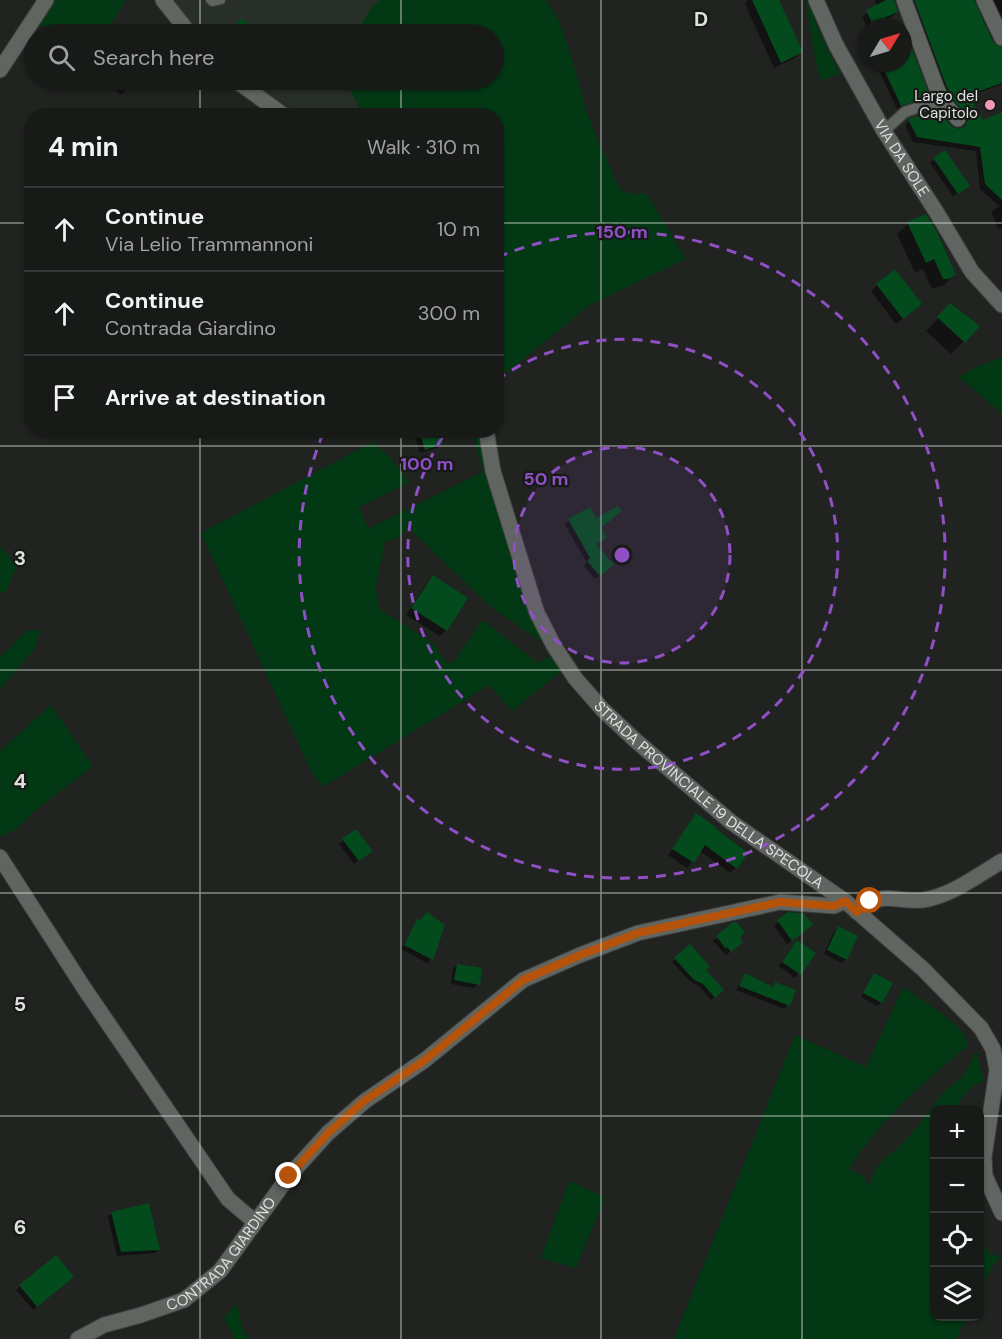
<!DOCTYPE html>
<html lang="en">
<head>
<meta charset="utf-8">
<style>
  body { margin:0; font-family:"DM Sans",sans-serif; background:#252725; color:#f1f3f6 }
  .controls { position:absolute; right:18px; bottom:18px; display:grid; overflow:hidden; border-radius:12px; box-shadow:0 2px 4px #0004 }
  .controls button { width:54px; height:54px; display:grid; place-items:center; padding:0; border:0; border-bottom:2px solid #363837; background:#181a18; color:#f1f3f6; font:30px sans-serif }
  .compass { position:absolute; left:858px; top:18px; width:54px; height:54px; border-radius:50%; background:#181a18; box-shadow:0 2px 4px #0004; rotate:52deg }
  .stop { position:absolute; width:18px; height:18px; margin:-14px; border:4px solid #b45309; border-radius:50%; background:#fff }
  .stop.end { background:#b45309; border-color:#fff; box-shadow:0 2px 6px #0008 }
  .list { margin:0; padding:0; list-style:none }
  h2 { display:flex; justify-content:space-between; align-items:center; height:78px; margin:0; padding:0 24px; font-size:26px }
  h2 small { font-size:20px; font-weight:400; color:#9fa1a2 }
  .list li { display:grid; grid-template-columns:39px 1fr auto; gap:18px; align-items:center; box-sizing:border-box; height:84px; padding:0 24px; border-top:2px solid #363837 }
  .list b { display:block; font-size:22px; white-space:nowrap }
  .list p { margin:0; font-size:20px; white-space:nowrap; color:#9fa1a2 }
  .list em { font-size:20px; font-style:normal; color:#9fa1a2 }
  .icon { flex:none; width:33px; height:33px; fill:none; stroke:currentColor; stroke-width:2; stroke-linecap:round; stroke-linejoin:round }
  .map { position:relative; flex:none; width:1002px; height:1339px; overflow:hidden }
  .search { position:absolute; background:#181a18; box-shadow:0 2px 4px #0004; left:24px; top:24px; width:480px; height:66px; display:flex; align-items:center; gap:15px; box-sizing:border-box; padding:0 21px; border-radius:33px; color:#9fa1a2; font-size:22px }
  .panel { position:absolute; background:#181a18; box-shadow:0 2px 4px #0004; left:24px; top:108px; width:480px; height:330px; border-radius:24px }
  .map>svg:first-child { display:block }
</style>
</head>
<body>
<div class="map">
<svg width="1002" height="1339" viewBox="0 0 1002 1339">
  <rect width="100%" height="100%" fill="#202320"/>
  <path fill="#272f28" d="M172,0H380L372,7L356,34H201Z
    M248,80H348L350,89L363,115H301Z"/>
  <path fill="#023814" d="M54,0H126L105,34H55L39,24Z
    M380,0H546L557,16L572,58L586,109L600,147L605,154L614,178L623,192L634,194L646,193L686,259L590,305L497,380L496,116L363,115L350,89L348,80H494V34H356L372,7Z
    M806,0H808L818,29L840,74L821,81L815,60Z
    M1002,357V414L959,377L972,369Z
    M472,431H483L545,644L491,607L408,528L398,538L385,542L376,586L379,609L433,643L447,663H453L482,620L538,663L552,655L563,670L512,711L489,685L323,787L310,769L201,533L373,442L390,457L409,482L359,507L368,529L483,472Z
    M0,546L17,566L6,592L0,593Z
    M27,630H41L33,651L0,689V657Z
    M51,705L93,766L31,814L17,829L0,837V751Z
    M903,987L943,1014L964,1033L968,1046C927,1078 877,1124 849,1169L865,1177L868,1187L875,1170L884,1158L896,1150L918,1126L942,1094L964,1075L976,1051L984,1081C971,1084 961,1097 956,1109L934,1110V1316L967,1317L956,1339H674L795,1035L866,1067Z
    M569,1181L605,1197L576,1268L541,1258Z
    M980,1242L990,1254L1001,1257L992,1266L980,1292Z
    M236,1303L244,1331L250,1339H235L224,1319Z"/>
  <path fill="#0007" d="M748,0H777L801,52L795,58L774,68L745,4Z
    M875,0H893L897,12L892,17L867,27L862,16L877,6Z
    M907,0H974V4L992,43L1002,49V84L968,97L982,122L1002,113V227L998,229L991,212L999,206L980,189L976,151L913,142L905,125L910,120L960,130L963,128V122L947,101Z
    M988,0H1002V29Z
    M903,36L928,96L924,100L897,109L876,65L878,63H903Z
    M107,80H141L131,90L128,88L121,95L105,81Z
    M934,159L964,189L953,196L930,163Z
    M908,224L955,274L944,285L932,289L923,269L915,273L897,234Z
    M877,285L914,310L896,324L871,291Z
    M951,305L964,341L951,354L926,331Z
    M384,430H410L386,438Z
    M413,430H437L441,443L437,448L420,453Z
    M595,520L605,538L595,545L608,569L595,579L584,566L587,563L565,525L569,521Z
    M433,577L446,630L440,636L406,615L427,583Z
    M696,815L736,868L730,873L700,851L687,868L668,855Z
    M355,831L367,854L354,864L339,844Z
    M788,914L807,929L787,944L774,926Z
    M418,921L443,925L431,959L427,963L401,949Z
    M736,924L738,946L726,955L713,941Z
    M838,928L846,959L842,963L824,954L834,932Z
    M793,946L813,953L795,978L779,966Z
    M675,959L704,971L722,990L711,1000L700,987L691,982L672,962Z
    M457,965L478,984L474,988L451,984L453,969Z
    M745,975L771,988L775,984L788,1005L784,1009L736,990Z
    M874,975L881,1002L877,1006L861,997Z
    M112,1213L159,1249L155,1253L117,1256L108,1217Z
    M68,1281L33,1310L16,1290L20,1286Z"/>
  <path fill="#034a1d" d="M752,0H779L803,52L781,63Z
    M886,0H894L898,12L872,23L866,10Z
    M914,0H974L993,42L1002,48V83L968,95L983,120L1002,112V200L985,184L980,147L917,137L908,119L937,110L951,126L959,129L965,126L968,118L951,97L946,85Z
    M242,18L260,34H226Z
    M906,33L930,96L901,106L881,63H903V34Z
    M945,150L970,186L958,194L933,158Z
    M926,214L937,232L956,275L948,279H943L934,259L926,263L907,222Z
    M895,269L922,304L903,319L876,284Z
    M950,303L980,326L965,343L937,317Z
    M419,430H439L443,444L425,450Z
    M618,506L622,511L601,528L607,538L596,544L614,565L600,576L587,561L590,558L568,519L590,507L596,518Z
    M433,575L468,598L447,631L411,608Z
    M696,813L717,828L716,829L748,853L737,869L705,845L694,863L672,849Z
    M356,829L373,851L359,861L342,839Z
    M427,912L445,925L433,960L404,945L417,919L420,920Z
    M788,912L804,914L813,925L792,941L777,920Z
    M733,922H736L745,933L740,937L743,942L731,952L727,947L726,949L716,936Z
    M838,926L858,936L847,960L827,950Z
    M797,940L816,953L801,975L782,962Z
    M690,944L710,967L706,970L724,990L715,998L703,984L694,980L674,958Z
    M457,964L482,968L480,985L454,980Z
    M745,973L773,987L775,982L796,990L790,1006L739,986Z
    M874,973L893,983L882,1003L863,993Z
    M149,1203L160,1250L121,1252L111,1212Z
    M56,1255L74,1277L37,1307L19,1285Z"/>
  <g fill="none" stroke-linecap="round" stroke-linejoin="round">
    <defs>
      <path id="service" d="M210,0L212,2L221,0"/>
      <path id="pedestrian" d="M884,131L905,112L928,104L943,102"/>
      <g id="minor">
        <path id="s1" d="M816,0L836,45L884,131L937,213L972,272L1002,305"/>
        <path d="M904,0L937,89L943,102L958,119"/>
        <path d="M984,0L1002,38"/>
        <path d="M0,70L46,0"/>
        <path d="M0,857L84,988L228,1199L255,1222"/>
        <path d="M857,912C885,888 892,903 923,900C951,896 978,875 1002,861"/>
        <path id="s2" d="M78,1339L104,1325L141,1315L184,1300L220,1271L289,1176L328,1133L365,1101L425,1060L523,980L580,955L638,933L780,902L834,906L845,901"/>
      </g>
      <g id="secondary">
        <path d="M163,0L190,34"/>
        <path d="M235,80L285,116"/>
        <path id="s3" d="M486,430L493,471L537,613L554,646L575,678L602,709L635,740L731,822L845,901L923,969L981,1028L993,1049L997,1070L984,1157L985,1176L1002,1213"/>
      </g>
    </defs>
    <use href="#service" stroke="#3d3f3d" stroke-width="10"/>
    <use href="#pedestrian" stroke="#3d3f3d" stroke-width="13"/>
    <use href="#minor" stroke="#3d3f3d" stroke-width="17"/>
    <use href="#secondary" stroke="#3d3f3d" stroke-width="17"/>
    <use href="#service" stroke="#616561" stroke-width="8"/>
    <use href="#pedestrian" stroke="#616561" stroke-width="10"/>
    <use href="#minor" stroke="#616561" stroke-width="15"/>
    <use href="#secondary" stroke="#616561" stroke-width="15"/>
  </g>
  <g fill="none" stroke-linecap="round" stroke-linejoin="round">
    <path stroke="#b45309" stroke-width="8" d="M289,1176L328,1133L364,1101L425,1060L523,980L580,955L638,933L780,902L834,906L845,901L857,912L870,901"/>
  </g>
  <path fill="none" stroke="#dfe1df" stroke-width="1.5" stroke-opacity="0.55" d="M200,0V34M401,0V34M601,0V1339M802,0V1339M200,80V116M401,80V116M0,223H32M496,223H1002M200,430V1339M401,430V1339M0,446H1002M0,670H1002M0,893H1002M0,1116H934M980,1116H1002"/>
  <circle cx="622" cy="555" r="108" fill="#8f50c5" fill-opacity=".12"/>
  <g fill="none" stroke="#8f50c5" stroke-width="3" stroke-dasharray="10 8">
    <circle cx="622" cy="555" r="108"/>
    <path d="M497 380A215 215 0 1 1 446 432"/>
    <path d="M498 257A323 323 0 1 1 324 431"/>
  </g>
  <circle fill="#f09ab6" stroke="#171a17" stroke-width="2" cx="990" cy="105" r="6"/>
  <g text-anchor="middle" stroke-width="4.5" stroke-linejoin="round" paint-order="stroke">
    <g font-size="15" fill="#dfe1df" stroke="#171a17" text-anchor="end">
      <text x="978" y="101">Largo del<tspan x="978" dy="17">Capitolo</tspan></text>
    </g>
    <g font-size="15" fill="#dfe1df" stroke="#171a17">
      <text dy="5" stroke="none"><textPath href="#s1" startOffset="180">VIA DA SOLE</textPath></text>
      <text dy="5" stroke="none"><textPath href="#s3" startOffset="444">STRADA PROVINCIALE 19 DELLA SPECOLA</textPath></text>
      <text dy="5" stroke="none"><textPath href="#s2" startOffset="172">CONTRADA GIARDINO</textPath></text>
    </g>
  </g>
  <g font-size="20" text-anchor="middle" font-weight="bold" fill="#dfe1df" stroke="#171a17" stroke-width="4.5" stroke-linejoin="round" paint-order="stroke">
    <text x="701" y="26">D</text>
    <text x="20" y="565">3</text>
    <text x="20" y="788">4</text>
    <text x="20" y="1011">5</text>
    <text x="20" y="1234">6</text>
  </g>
  <circle cx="622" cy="555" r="9" fill="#8f50c5" stroke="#171a17" stroke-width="3"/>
  <g font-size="18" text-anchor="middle" font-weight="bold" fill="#8f50c5" stroke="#171a17" stroke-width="4.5" stroke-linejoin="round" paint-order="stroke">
    <text x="622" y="238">150 m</text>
    <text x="427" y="470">100 m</text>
    <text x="546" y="485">50 m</text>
  </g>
</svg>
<div class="controls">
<button>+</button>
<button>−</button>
<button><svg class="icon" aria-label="locate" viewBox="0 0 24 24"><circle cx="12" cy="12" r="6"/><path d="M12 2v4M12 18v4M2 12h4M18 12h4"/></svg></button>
<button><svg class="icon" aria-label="layers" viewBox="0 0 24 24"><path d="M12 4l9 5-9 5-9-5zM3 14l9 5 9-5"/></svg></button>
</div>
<svg class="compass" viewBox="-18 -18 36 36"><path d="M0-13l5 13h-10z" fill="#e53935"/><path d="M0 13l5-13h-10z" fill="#9fa1a2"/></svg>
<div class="stop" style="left:870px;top:901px"></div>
<div class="stop end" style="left:289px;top:1176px"></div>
<div class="search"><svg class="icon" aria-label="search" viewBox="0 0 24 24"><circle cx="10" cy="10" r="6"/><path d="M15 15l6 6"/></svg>Search here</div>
<section class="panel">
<h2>4 min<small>Walk · 310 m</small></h2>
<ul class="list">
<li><svg class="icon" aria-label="ahead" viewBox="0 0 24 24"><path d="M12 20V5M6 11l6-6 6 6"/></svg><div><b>Continue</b><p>Via Lelio Trammannoni</p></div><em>10 m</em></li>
<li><svg class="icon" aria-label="ahead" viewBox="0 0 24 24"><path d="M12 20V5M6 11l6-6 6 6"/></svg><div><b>Continue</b><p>Contrada Giardino</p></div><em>300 m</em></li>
<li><svg class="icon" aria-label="arrive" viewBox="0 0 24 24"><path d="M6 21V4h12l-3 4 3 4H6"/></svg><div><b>Arrive at destination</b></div></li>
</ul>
</section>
</div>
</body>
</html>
